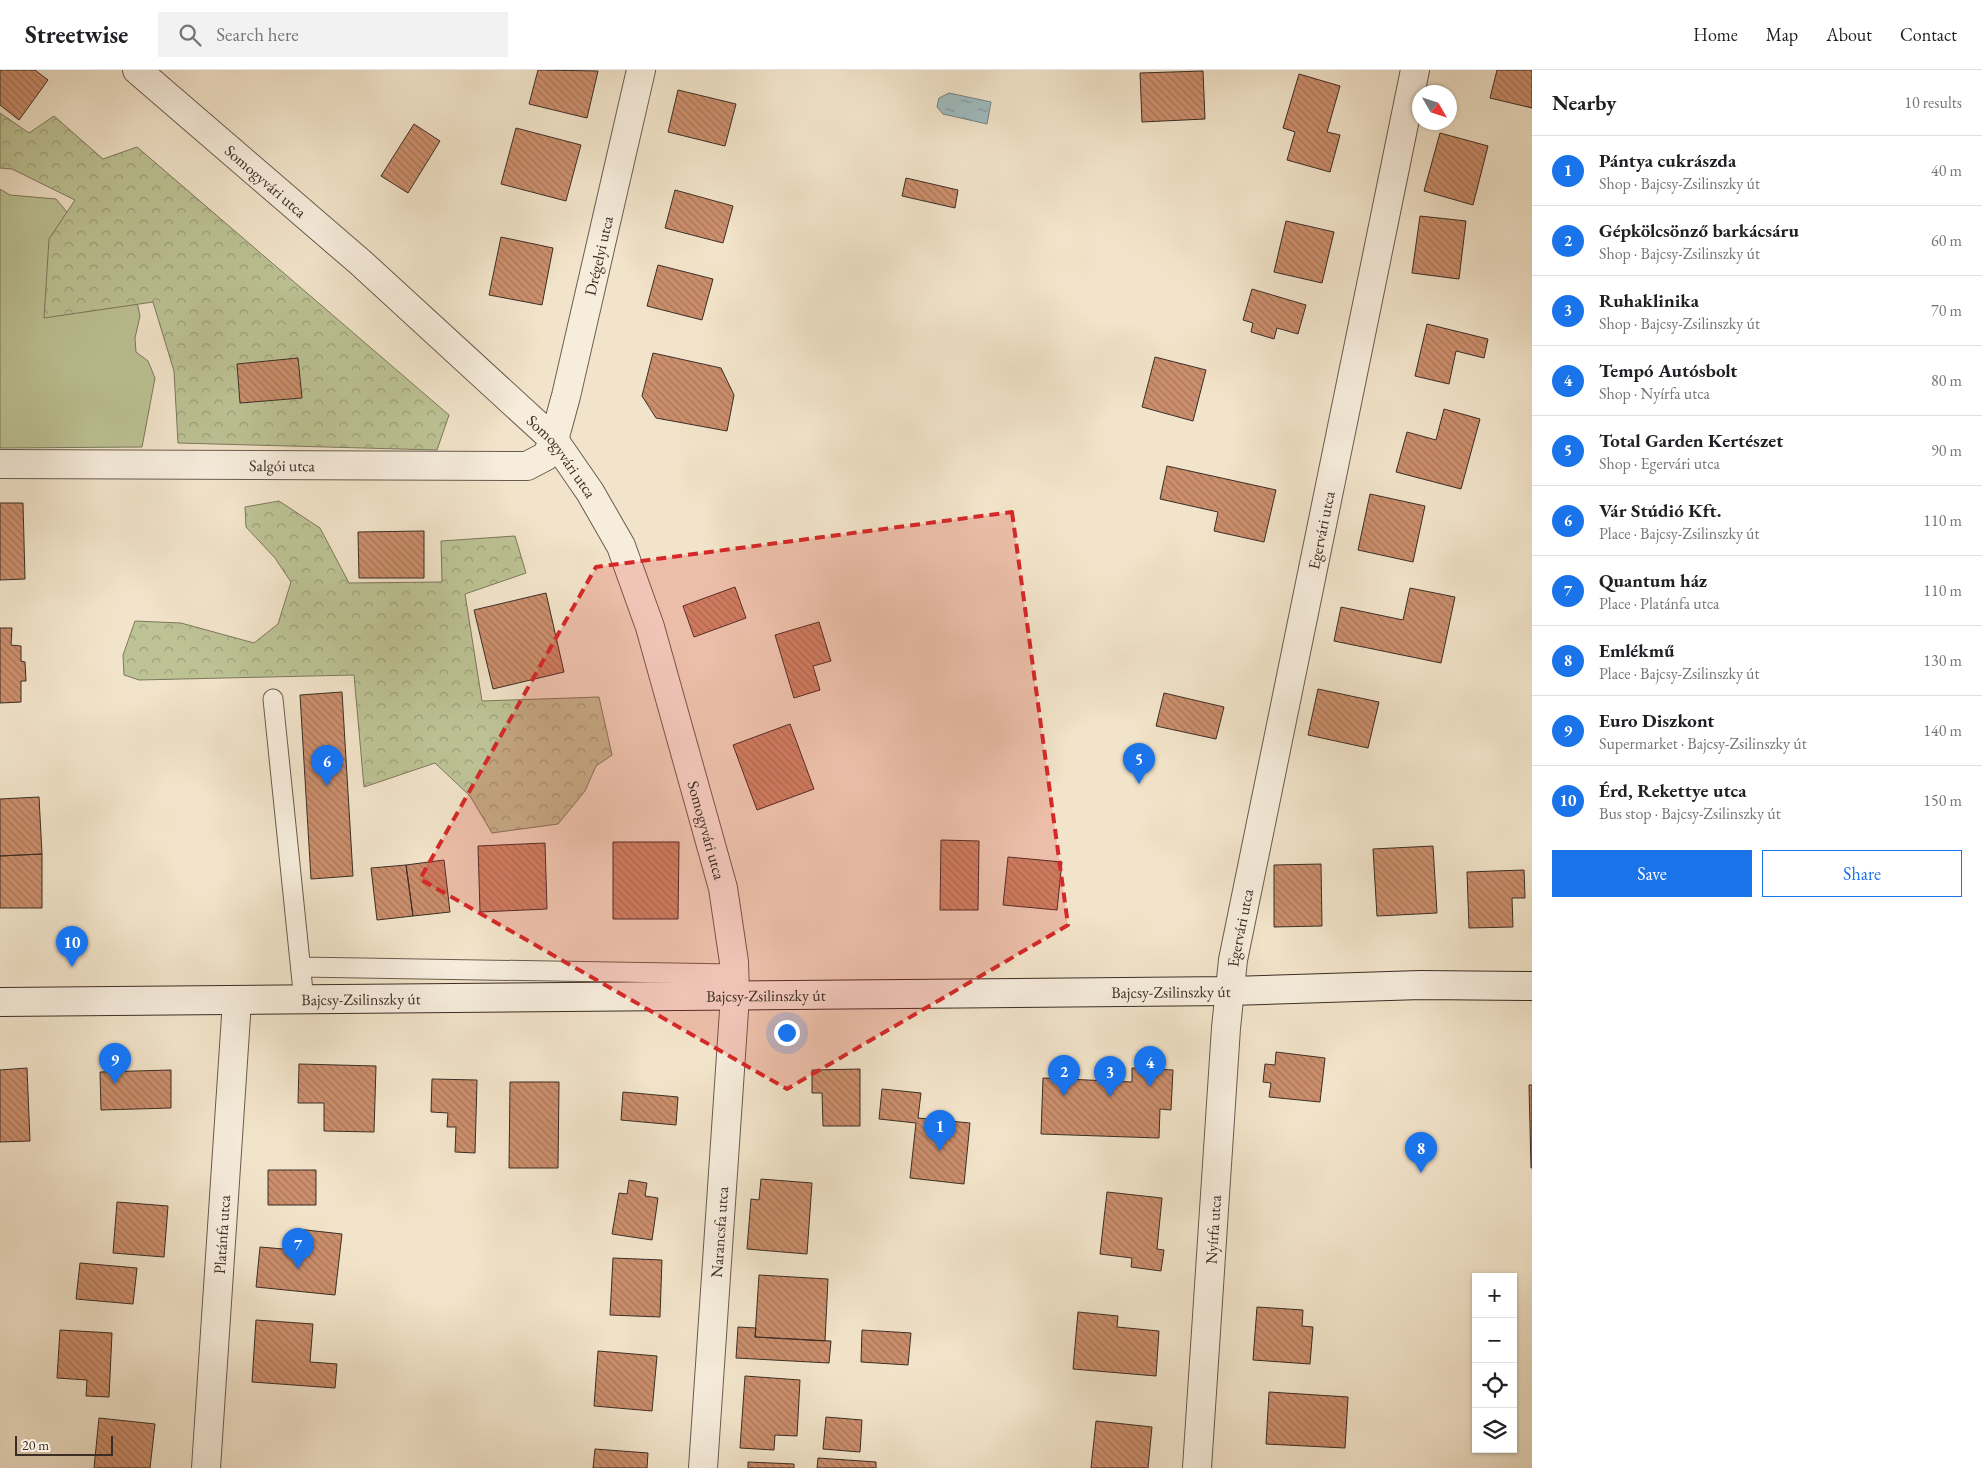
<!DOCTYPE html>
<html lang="en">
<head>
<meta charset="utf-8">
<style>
  body { margin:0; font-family:"EB Garamond",serif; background:#f2f2f2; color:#202124 }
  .controls { position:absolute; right:15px; bottom:15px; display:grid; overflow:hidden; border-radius:0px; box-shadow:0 1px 4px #0004 }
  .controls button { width:45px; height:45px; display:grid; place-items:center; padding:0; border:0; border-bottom:1px solid #e0e0e0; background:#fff; color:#202124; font:25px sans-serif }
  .compass { position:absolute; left:1412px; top:15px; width:45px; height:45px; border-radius:50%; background:#fff; box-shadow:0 1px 4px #0004; rotate:129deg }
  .scale { position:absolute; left:15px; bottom:12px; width:98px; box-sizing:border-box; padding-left:5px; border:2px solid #3b2d25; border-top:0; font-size:14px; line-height:18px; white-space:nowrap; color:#3b2d25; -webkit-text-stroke:4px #f7eddd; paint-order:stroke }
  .you { position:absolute; left:786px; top:962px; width:18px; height:18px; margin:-12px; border:4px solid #fff; border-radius:50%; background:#1a73e8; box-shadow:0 0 0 8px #1a73e833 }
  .badge { display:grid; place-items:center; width:32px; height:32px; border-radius:50%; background:#1a73e8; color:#fff; font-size:16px; font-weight:700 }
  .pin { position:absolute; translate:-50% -41px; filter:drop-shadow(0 1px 2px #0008) }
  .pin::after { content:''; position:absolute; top:26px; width:18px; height:15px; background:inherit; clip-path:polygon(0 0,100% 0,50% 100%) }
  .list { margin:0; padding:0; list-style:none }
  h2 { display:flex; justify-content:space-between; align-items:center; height:65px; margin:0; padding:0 20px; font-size:21px }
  h2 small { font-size:16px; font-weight:400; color:#757577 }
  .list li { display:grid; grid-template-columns:32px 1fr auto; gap:15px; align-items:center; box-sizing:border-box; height:70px; padding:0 20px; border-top:1px solid #e0e0e0 }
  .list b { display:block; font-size:19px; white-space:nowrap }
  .list p { margin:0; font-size:16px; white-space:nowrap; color:#757577 }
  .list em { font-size:16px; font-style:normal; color:#757577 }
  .actions { display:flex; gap:10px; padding:15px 20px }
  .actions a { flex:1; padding:11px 0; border:1px solid #1a73e8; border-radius:0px; text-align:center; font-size:18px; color:#1a73e8 }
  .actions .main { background:#1a73e8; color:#fff }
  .icon { flex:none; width:28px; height:28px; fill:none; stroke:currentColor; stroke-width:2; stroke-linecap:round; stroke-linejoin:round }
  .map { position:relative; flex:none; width:1532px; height:1398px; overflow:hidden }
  header { display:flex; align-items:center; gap:30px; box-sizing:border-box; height:70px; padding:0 25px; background:#fff; border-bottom:1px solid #e0e0e0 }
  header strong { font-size:24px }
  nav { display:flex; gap:28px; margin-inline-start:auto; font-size:18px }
  .search { width:350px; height:45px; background:#f2f2f2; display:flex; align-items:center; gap:12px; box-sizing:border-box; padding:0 18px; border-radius:0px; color:#757577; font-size:19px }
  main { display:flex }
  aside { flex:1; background:#fff }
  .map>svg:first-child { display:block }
</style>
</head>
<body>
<header>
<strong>Streetwise</strong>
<div class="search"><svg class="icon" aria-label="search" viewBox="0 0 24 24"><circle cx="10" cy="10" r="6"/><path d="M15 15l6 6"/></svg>Search here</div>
<nav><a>Home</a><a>Map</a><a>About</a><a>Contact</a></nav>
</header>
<main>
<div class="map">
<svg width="1532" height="1398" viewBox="0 0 1532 1398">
  <defs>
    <pattern id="forest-crowns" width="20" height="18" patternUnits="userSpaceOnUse" patternTransform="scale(1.25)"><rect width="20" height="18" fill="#bdc395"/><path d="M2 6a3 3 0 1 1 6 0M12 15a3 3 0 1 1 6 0" fill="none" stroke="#9b9f79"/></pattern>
    <pattern id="water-ripples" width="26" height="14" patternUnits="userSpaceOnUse" patternTransform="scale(1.25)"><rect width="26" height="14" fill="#9fbcc0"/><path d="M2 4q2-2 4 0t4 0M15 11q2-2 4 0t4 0" fill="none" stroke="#83999c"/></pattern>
    <pattern id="building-back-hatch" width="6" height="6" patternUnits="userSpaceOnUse" patternTransform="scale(1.25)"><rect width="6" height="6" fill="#cc8f6d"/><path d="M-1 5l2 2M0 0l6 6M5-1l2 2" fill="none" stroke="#a77559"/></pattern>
  </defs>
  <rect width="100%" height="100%" fill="#f2e4ca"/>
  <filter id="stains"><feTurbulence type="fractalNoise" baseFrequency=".004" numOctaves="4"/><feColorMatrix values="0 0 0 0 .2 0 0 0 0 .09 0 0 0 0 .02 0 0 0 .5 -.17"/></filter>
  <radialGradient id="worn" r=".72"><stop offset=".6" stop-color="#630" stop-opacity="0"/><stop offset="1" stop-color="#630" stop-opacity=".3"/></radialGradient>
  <path fill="#bdc395" stroke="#7c785d" d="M0,119L10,125L56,129L135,223L140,246L135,268L136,282L148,291L155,308L142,377L0,378Z"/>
  <path fill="url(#forest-crowns)" stroke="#7c785d" d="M0,43L29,63L54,46L103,89L137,77L449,345L437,380L178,373L174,301L153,232L44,248L49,169L75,130L12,99L0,98Z
    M279,431L320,458L349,513L442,512L441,471L515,466L526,503L465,524L482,631L599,627L612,685L596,696L585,721L558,754L492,763L470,726L435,693L364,717L354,605L139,610L124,605L123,585L135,551L181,553L254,573L278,554L291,512L275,488L246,457L245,437Z"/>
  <path fill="url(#water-ripples)" stroke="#778382" d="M949,23L991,32L987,54L943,44L937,37L939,28Z"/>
  <path fill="url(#building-back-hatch)" stroke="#3b2d25" d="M0,0H35L48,10L19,50L0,35Z
    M538,0L598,1L587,48L529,34Z
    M1497,0H1532V38L1490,28Z
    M1203,1L1205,49L1142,52L1140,3Z
    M1299,4L1340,16L1327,62L1340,65L1330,102L1287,90L1295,62L1283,58Z
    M678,20L736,34L725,76L668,62Z
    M414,54L440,71L408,123L381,106Z
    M516,58L581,75L566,131L501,114Z
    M1440,63L1488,76L1473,135L1424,121Z
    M906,108L958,120L955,138L902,126Z
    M675,120L733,136L723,173L665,158Z
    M1420,146L1466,151L1459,209L1412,203Z
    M1286,151L1334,162L1322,213L1274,202Z
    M501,167L553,178L542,235L489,225Z
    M658,195L713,209L702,250L647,236Z
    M1252,219L1306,235L1298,264L1277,258L1274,269L1251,262L1253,253L1243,250Z
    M1427,254L1488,269L1484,288L1456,281L1449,314L1415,306Z
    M653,283L721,298L734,325L727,361L656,348L642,326Z
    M1155,287L1206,300L1193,351L1142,337Z
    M298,288L302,328L240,333L237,294Z
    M1444,339L1480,349L1461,419L1396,402L1407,362L1436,370Z
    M1167,396L1276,420L1264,472L1214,461L1218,442L1160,429Z
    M1370,424L1425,436L1413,492L1358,480Z
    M0,433H23L25,509L0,510Z
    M424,461V508H359L358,462Z
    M735,517L746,548L694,567L683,536Z
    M1410,518L1455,527L1441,593L1334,571L1341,537L1403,550Z
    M546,523L564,602L493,619L474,540Z
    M819,552L831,591L813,596L820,620L794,628L775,565Z
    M0,558H12L11,575L21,576V591L25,592L26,611H21V632L0,633Z
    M1318,619L1379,632L1368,678L1308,665Z
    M342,622L353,806L311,809L300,625Z
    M1164,623L1224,637L1216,669L1156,656Z
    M790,654L814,719L757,740L733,675Z
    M39,727L42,784L0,786V729Z
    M941,770L979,771L978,840H940Z
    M613,772H679L678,849H613Z
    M545,773L547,839L480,842L478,776Z
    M1433,776L1437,843L1377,846L1373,779Z
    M42,784V838H0V786Z
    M1008,787L1062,792L1057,840L1003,835Z
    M444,790L450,842L413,846L406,795Z
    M1321,794L1322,856L1274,857V795Z
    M406,795L413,846L377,850L371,798Z
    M1524,800L1525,828H1512L1513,857L1469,858L1467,802Z
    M1276,982L1325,988L1320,1032L1269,1027L1271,1013L1263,1012L1265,994L1275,995Z
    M299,994L376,996L374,1062L324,1061V1033H298Z
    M27,998L30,1071L0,1072V1000Z
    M1132,998L1173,1000L1171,1040L1160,1039L1159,1068L1041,1064L1043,1008L1132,1012Z
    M860,999V1056H823L822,1023H812V1000Z
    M171,1000V1038L101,1040L100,1002Z
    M432,1009L477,1010L475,1083L455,1082L456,1057H447L448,1043L431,1042Z
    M510,1012H559L558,1098H509Z
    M1529,1015H1532V1098H1531Z
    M882,1019L921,1023L918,1048L970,1053L964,1114L910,1108L916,1053L879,1049Z
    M623,1022L678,1027L676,1055L621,1050Z
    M268,1100H316V1135H268Z
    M761,1109L812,1113L807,1184L747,1179L751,1129L759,1130Z
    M629,1110L647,1113L645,1126L658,1128L652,1170L612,1164L619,1123L627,1124Z
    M1107,1122L1162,1128L1157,1179L1164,1180L1161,1201L1131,1197L1132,1188L1100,1184Z
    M117,1132L168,1136L164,1187L113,1183Z
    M297,1159L342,1164L335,1225L256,1217L260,1177L295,1180Z
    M613,1188L662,1190L660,1247L610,1245Z
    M80,1193L137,1198L133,1234L76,1229Z
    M759,1205L828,1209L825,1271L755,1267Z
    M1257,1237L1303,1240L1302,1256L1313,1257L1310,1294L1253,1290Z
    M1078,1242L1118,1246L1117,1257L1159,1261L1156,1306L1073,1299Z
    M256,1250L313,1254L310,1292L337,1294L335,1318L252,1312Z
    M738,1257L756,1258L755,1267L831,1271L829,1293L736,1288Z
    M60,1260L112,1263L109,1327L86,1326L87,1310L57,1308Z
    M862,1260L911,1263L908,1295L861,1292Z
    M598,1281L657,1286L652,1341L594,1336Z
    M745,1306L800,1310L797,1366L775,1365L774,1380L740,1378Z
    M1269,1322L1348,1327L1345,1378L1266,1374Z
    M826,1347L862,1350L860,1382L823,1379Z
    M99,1348L155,1354L150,1398H94Z
    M1096,1351L1152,1357L1148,1398H1091Z
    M595,1379L648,1383L647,1398H593Z
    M818,1388L876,1392V1398H817Z
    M748,1392L794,1394V1398H748Z"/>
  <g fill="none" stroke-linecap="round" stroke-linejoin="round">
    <defs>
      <path id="service" d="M273,629L304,931
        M301,897L734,904"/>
      <g id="minor">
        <path id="s1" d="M137,0L360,192L554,370L590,422L621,476L650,557L723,818L734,892L735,926L703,1398"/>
        <path id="s2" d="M0,394L527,396L546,386L554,370L566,326L641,0"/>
        <path id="s3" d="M206,1398L237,931"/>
        <path id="s4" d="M1197,1398L1226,958L1233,890L1415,0"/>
      </g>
      <g id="secondary">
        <path id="s5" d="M0,932L1230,921L1421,915L1532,916"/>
      </g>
    </defs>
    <use href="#service" stroke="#695b4e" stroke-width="21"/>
    <use href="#minor" stroke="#695b4e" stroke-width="30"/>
    <use href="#secondary" stroke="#3b2d25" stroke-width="30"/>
    <use href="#service" stroke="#f7eddd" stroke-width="19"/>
    <use href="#minor" stroke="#f7eddd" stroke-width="28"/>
    <use href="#secondary" stroke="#f7eddd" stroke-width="28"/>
  </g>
  <path fill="#d62828" fill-opacity="0.2" stroke="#d62828" stroke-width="4" stroke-dasharray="10 6" stroke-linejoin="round" d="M1012,442L1068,855L787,1019L420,809L596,497Z"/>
  <g text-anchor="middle" stroke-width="4.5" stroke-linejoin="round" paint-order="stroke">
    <g font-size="16" fill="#3b2d25" stroke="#f7eddd">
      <text dy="6" stroke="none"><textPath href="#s1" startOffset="170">Somogyvári utca</textPath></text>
      <text dy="6" stroke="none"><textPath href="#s2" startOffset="756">Drégelyi utca</textPath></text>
      <text dy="6" stroke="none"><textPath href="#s1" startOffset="575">Somogyvári utca</textPath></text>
      <text dy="6" stroke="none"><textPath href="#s2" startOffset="282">Salgói utca</textPath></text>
      <text dy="6" stroke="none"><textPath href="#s4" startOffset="948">Egervári utca</textPath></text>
      <text dy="6" stroke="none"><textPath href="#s1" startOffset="980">Somogyvári utca</textPath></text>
      <text dy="6" stroke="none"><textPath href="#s4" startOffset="542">Egervári utca</textPath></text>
      <text dy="6" stroke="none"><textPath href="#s5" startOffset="1171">Bajcsy-Zsilinszky út</textPath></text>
      <text dy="6" stroke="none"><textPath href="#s5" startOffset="766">Bajcsy-Zsilinszky út</textPath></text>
      <text dy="6" stroke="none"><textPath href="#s5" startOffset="361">Bajcsy-Zsilinszky út</textPath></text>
      <text dy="6" stroke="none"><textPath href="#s4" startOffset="239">Nyírfa utca</textPath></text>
      <text transform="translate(719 1162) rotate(-86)" y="6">Narancsfa utca</text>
      <text dy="6" stroke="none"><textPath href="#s3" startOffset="234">Platánfa utca</textPath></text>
    </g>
  </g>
  <rect width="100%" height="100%" filter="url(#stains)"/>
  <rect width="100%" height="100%" fill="url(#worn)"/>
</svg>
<div class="controls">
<button>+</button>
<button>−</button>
<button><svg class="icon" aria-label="locate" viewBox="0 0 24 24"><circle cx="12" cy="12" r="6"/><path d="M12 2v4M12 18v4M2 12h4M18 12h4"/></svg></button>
<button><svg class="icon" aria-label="layers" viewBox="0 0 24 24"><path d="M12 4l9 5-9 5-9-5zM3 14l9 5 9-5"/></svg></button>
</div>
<svg class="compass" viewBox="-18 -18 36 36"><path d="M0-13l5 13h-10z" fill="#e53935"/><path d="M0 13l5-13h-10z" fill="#757577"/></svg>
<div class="scale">20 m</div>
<div class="you"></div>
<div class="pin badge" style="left:940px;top:1081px">1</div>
<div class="pin badge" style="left:1064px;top:1026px">2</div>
<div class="pin badge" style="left:1110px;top:1027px">3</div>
<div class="pin badge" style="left:1150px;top:1017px">4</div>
<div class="pin badge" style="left:1139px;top:714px">5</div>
<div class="pin badge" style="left:327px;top:716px">6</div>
<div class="pin badge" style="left:298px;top:1199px">7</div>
<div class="pin badge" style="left:1421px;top:1103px">8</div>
<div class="pin badge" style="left:115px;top:1014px">9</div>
<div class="pin badge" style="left:72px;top:897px">10</div>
</div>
<aside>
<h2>Nearby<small>10 results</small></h2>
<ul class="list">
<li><span class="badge">1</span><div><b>Pántya cukrászda</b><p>Shop · Bajcsy-Zsilinszky út</p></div><em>40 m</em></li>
<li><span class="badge">2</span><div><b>Gépkölcsönző barkácsáru</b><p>Shop · Bajcsy-Zsilinszky út</p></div><em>60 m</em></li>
<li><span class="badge">3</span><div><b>Ruhaklinika</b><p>Shop · Bajcsy-Zsilinszky út</p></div><em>70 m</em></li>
<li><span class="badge">4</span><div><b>Tempó Autósbolt</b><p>Shop · Nyírfa utca</p></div><em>80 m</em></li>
<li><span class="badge">5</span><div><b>Total Garden Kertészet</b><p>Shop · Egervári utca</p></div><em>90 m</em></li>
<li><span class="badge">6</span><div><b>Vár Stúdió Kft.</b><p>Place · Bajcsy-Zsilinszky út</p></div><em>110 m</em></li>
<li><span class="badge">7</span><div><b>Quantum ház</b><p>Place · Platánfa utca</p></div><em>110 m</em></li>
<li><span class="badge">8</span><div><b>Emlékmű</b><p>Place · Bajcsy-Zsilinszky út</p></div><em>130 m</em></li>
<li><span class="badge">9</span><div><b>Euro Diszkont</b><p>Supermarket · Bajcsy-Zsilinszky út</p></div><em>140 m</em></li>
<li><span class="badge">10</span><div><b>Érd, Rekettye utca</b><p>Bus stop · Bajcsy-Zsilinszky út</p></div><em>150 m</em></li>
</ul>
<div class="actions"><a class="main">Save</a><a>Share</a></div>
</aside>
</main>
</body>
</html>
